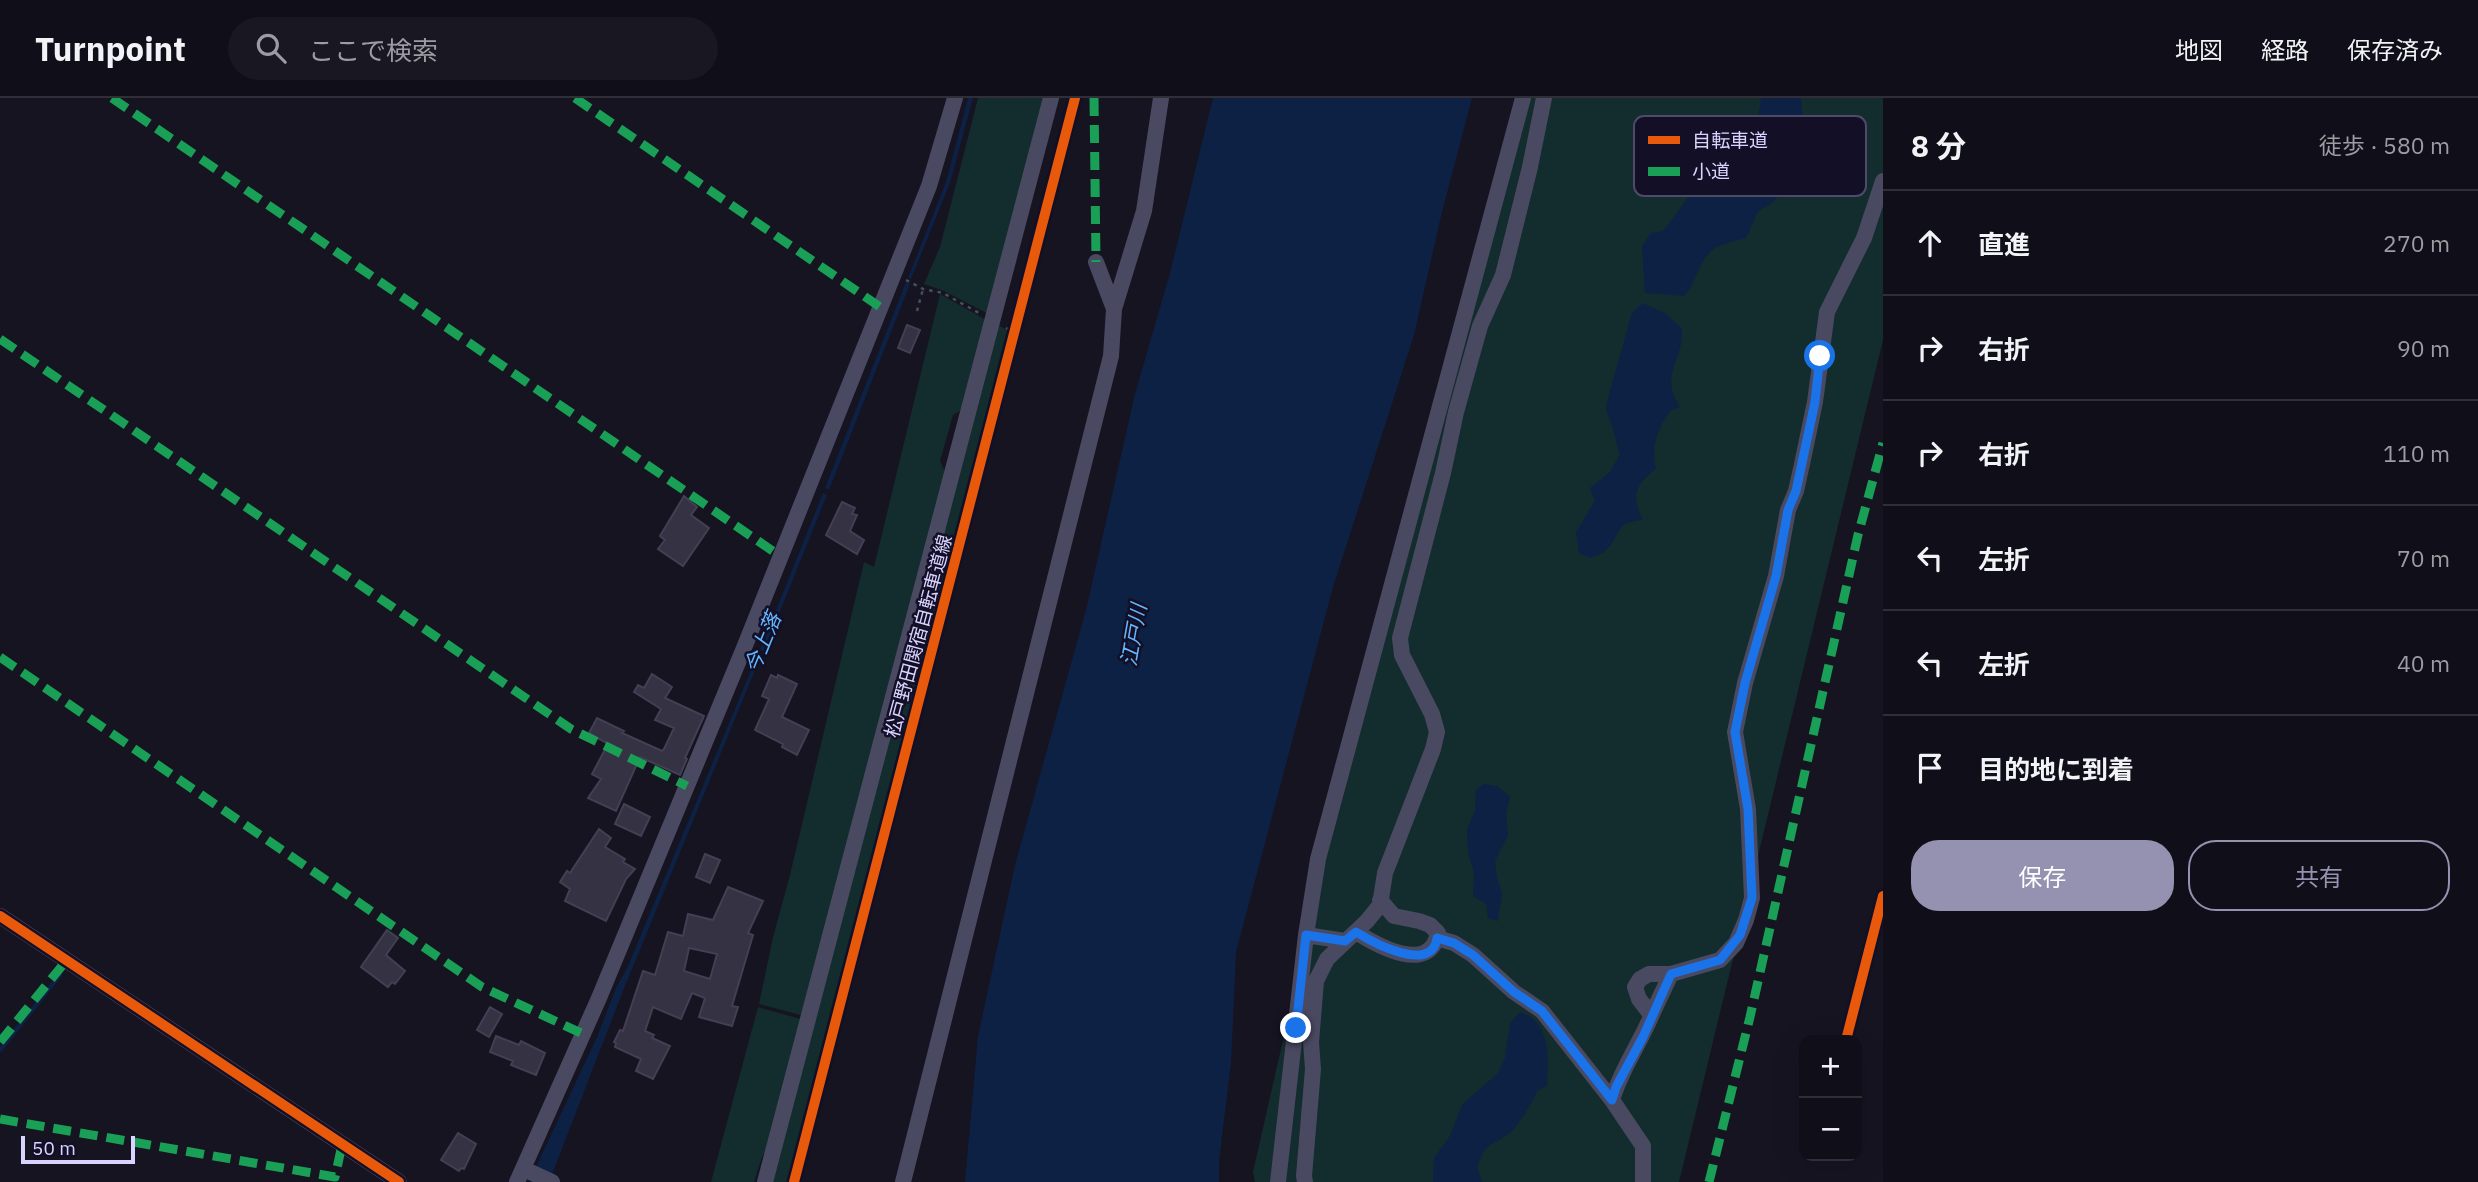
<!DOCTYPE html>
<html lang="ja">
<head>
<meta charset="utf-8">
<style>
  body { margin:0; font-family:"IBM Plex Sans","Noto Sans JP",sans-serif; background:#191822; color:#f1f3f6 }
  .controls { position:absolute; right:21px; bottom:21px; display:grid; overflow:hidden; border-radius:14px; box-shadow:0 7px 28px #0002 }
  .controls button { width:63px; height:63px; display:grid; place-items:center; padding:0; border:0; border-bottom:2px solid #302f38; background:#100f19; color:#f1f3f6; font:35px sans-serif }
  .scale { position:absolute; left:21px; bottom:18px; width:114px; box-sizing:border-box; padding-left:7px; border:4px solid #d9d4ff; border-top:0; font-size:19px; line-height:24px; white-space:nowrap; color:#d9d4ff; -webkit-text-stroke:5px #130f26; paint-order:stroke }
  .stop { position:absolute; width:21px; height:21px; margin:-16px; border:5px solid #1a73e8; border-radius:50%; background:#fff }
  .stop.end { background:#1a73e8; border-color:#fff; box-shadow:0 2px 7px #0008 }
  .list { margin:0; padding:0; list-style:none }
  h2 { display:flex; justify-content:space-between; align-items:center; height:91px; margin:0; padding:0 28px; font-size:30px }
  h2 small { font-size:23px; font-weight:400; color:#9c9ca2 }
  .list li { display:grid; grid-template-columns:46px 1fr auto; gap:21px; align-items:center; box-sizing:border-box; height:105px; padding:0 28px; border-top:2px solid #302f38 }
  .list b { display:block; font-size:26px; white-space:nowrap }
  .list em { font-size:23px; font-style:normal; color:#9c9ca2 }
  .actions { display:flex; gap:14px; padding:21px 28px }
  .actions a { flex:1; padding:16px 0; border:2px solid #9591b1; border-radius:28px; text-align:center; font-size:24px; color:#9591b1 }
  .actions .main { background:#9591b1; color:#fff }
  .icon { flex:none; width:38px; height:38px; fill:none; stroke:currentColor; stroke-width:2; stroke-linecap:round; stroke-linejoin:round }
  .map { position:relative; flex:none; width:1883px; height:1084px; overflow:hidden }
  header { display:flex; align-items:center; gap:42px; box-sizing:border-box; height:98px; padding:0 35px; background:#100f19; border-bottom:2px solid #302f38 }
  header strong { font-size:33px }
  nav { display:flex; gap:38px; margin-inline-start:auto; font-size:24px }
  .search { width:490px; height:63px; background:#191822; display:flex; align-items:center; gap:18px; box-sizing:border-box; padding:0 24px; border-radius:38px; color:#9c9ca2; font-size:26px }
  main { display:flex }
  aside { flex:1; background:#100f19 }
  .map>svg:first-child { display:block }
</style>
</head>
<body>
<header>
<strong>Turnpoint</strong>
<div class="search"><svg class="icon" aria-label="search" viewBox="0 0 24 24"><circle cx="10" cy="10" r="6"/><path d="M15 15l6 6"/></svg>ここで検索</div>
<nav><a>地図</a><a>経路</a><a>保存済み</a></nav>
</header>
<main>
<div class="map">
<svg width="1883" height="1084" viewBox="0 0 1883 1084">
  <rect width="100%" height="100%" fill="#161421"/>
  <path fill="#132c2d" d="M978,0H1048L990,217L944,193L924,186L940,149Z
    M1515,0H1883V242L1679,1084H1255L1253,1074L1310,823Z
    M940,196L988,223L965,310L953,317L940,363L948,380L804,918L759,906L773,839L790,777L864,464L874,469Z
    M995,225L1012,235L1003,271L788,1084H769Z
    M758,909L804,922L773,1040L762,1059L754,1084H711Z"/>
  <path fill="#0d2144" d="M968,0H973L950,85L911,181L908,180L946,84Z
    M1213,0H1472L1442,114L1414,237L1333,489L1236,854L1231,966L1219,1063V1084H965L978,938L1015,767L1086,512L1135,296L1170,175Z
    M1761,0H1801L1803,24L1809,48L1794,69L1779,97L1772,105L1758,113L1746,140C1736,143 1722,145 1714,151C1698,162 1697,185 1684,198L1645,195L1642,148L1651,135L1663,133C1681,112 1694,85 1719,71C1726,67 1737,65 1745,62L1755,39Z
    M906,184L910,186L829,392L825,390Z
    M1642,205L1665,215L1682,231C1684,262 1658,277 1680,309L1671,312C1658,329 1650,350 1656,371C1634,387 1631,399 1643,422C1612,424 1622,438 1606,452C1602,456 1595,458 1590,460L1579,455L1576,434L1595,403L1590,390L1610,374L1620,356C1616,347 1616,339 1613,331C1611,322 1606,317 1606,307L1632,215Z
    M823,395L827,397L764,553L760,552Z
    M757,558L760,560L623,893L549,1084H529L597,939L616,890L628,868Z
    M1484,686L1497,688L1510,699L1506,716L1508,737L1495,763L1497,780L1502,796L1498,823L1488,820L1486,806L1473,798L1474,774L1468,755L1467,731L1475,713L1476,692Z
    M1520,914C1552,925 1548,959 1547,988L1537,993C1534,1003 1516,1031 1508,1036C1489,1050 1487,1043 1477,1068L1482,1084H1433L1434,1060L1450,1038L1462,1007L1497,976L1505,960L1510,925Z"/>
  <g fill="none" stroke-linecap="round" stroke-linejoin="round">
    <path stroke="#0d2144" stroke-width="4.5" d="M0,952L60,877"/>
  </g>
  <path fill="#343243" stroke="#433f54" stroke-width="2" fill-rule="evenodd" d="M907,227L920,232L910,255L898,250Z
    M684,398L697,409L691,417L709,430L683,468L658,451L665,442L660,438Z
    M842,404L855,410L852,416L857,417L850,433L864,442L857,456L826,437Z
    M652,576L672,589L665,600L704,618L685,660L687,661L680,677L640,659L616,713L588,700L601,681L592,676L608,646L589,635L597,620L624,633L622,635L662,653L664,651L674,630L655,622L661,611L634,594L638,587L644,590Z
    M771,577L777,580L778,577L797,586L782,619L809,632L797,657L782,649L783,646L755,632L769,601L762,598Z
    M624,706L650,719L641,738L615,726Z
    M599,731L611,740L605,749L625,761L623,764L635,771L626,781L606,823L565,803L570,791L560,784L567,773L570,775Z
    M705,756L720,762L710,785L696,779Z
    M728,789L763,803L748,835L753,837L732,908L738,909L732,928L699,919L705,900L692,895L681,921L653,909L645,933L654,937L652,940L670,948L653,981L636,973L641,961L615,949L616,945L614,944L620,932L623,933L643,873L655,877L668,834L683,838L688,816L713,822ZM689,850L717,856L710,881L684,873Z
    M387,832L398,840L386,857L405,873L395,886L392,884L388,889L361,869Z
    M490,909L502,916L489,939L477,932Z
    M496,938L519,947L521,943L545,955L536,977L511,967L513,963L490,954Z
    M458,1035L476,1046L464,1071L461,1070L459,1073L441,1062Z"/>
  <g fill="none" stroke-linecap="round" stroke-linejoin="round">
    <path stroke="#44505f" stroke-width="2.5" stroke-dasharray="3.5 5" stroke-linecap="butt" d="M906,182L923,191L943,195L979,215
      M917,213L923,191
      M1006,230L1016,236"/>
    <path stroke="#4a4962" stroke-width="16" d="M1096,164L1114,211
      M0,818L399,1084
      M1356,834C1378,848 1430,877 1438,835L1430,827L1419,823L1394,818L1380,802
      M1306,837L1345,843
      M1437,840L1454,845L1473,857L1514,894L1542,913L1612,1002
      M1671,876L1653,914H1649L1639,901L1635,889L1640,881L1649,876H1671L1720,862L1736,845L1746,822L1752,800L1748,711L1735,634L1745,585L1776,478L1788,412L1796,393L1802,366L1815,304L1827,214L1864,140L1883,83
      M524,1071L552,1084
      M517,1084L599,900L744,550L929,88L955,0
      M765,1084L1051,0
      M903,1084L1111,258L1114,211L1144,113L1161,0
      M1278,1084L1306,837L1318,761L1523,0
      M1305,1084L1304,1078L1313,971L1311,944L1316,883L1327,861L1367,823L1380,807L1385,775L1433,651L1437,634L1432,616L1402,557L1400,540L1443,375L1456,314L1480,228L1503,177L1530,69L1544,0
      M1643,1084V1048L1612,1002C1621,971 1641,944 1653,914"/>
    <path stroke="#1a9f57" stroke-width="9" stroke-dasharray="18 9" stroke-linecap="butt" d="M112,0L780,458
      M575,0L880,209
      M1094,0L1096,164
      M0,241L571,631L687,688
      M0,559L482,889L583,936
      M0,944L66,863
      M0,1021L335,1079L342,1047
      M1709,1084L1750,919L1858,437L1883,345"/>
    <defs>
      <path id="cycleway" d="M0,818L399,1084
        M1846,942L1883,798
        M794,1084L1075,0"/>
    </defs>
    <use href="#cycleway" stroke="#130f26" stroke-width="15"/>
    <use href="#cycleway" stroke="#e8590c" stroke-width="10"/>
  </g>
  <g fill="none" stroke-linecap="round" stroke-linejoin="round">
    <path stroke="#1a73e8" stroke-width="9" d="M1296,930L1306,837L1345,843L1356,834C1372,844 1432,877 1437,840L1454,845L1473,857L1514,894L1542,913L1612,1002L1616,989L1643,939L1671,876L1720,862L1740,837L1752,800L1748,711L1735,634L1745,585L1776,478L1788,412L1796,393L1815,304L1820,258"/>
  </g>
  <g text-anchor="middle" stroke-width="5" stroke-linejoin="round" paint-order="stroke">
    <g font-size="19" fill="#d9d4ff" stroke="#130f26">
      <text transform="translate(918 538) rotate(-75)" y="7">松戸野田関宿自転車道線</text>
    </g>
    <g font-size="21" font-style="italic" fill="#62b6ff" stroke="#130f26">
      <text transform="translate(1134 537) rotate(-80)" y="7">江戸川</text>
      <text transform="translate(763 545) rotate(-68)" y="7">今上落</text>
    </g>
  </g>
  <rect x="1634" y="18" width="232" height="80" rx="10" fill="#130f26" stroke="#4e4a67" stroke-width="2"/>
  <rect x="1648" y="38" width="32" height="8" fill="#e8590c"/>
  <rect x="1648" y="69" width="32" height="9" fill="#1a9f57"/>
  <g font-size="19" fill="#d9d4ff">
    <text x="1692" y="49">自転車道</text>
    <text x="1692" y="80">小道</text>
  </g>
</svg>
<div class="controls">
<button>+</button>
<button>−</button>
</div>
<div class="scale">50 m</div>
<div class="stop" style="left:1820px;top:258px"></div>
<div class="stop end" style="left:1296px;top:930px"></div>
</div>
<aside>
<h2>8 分<small>徒歩 · 580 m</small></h2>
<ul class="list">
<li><svg class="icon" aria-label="ahead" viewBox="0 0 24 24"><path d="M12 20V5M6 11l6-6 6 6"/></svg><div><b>直進</b></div><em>270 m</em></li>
<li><svg class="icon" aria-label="right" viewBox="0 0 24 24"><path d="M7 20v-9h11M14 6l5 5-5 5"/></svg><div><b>右折</b></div><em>90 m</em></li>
<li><svg class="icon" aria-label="right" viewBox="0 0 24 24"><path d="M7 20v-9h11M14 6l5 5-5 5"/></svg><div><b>右折</b></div><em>110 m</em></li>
<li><svg class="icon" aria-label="left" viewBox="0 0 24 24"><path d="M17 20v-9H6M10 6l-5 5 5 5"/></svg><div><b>左折</b></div><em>70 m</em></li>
<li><svg class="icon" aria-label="left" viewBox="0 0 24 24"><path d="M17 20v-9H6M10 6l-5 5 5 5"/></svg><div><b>左折</b></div><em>40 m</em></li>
<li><svg class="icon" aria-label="arrive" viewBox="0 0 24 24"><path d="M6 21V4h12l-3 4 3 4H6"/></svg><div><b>目的地に到着</b></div></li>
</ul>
<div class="actions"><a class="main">保存</a><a>共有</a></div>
</aside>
</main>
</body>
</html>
